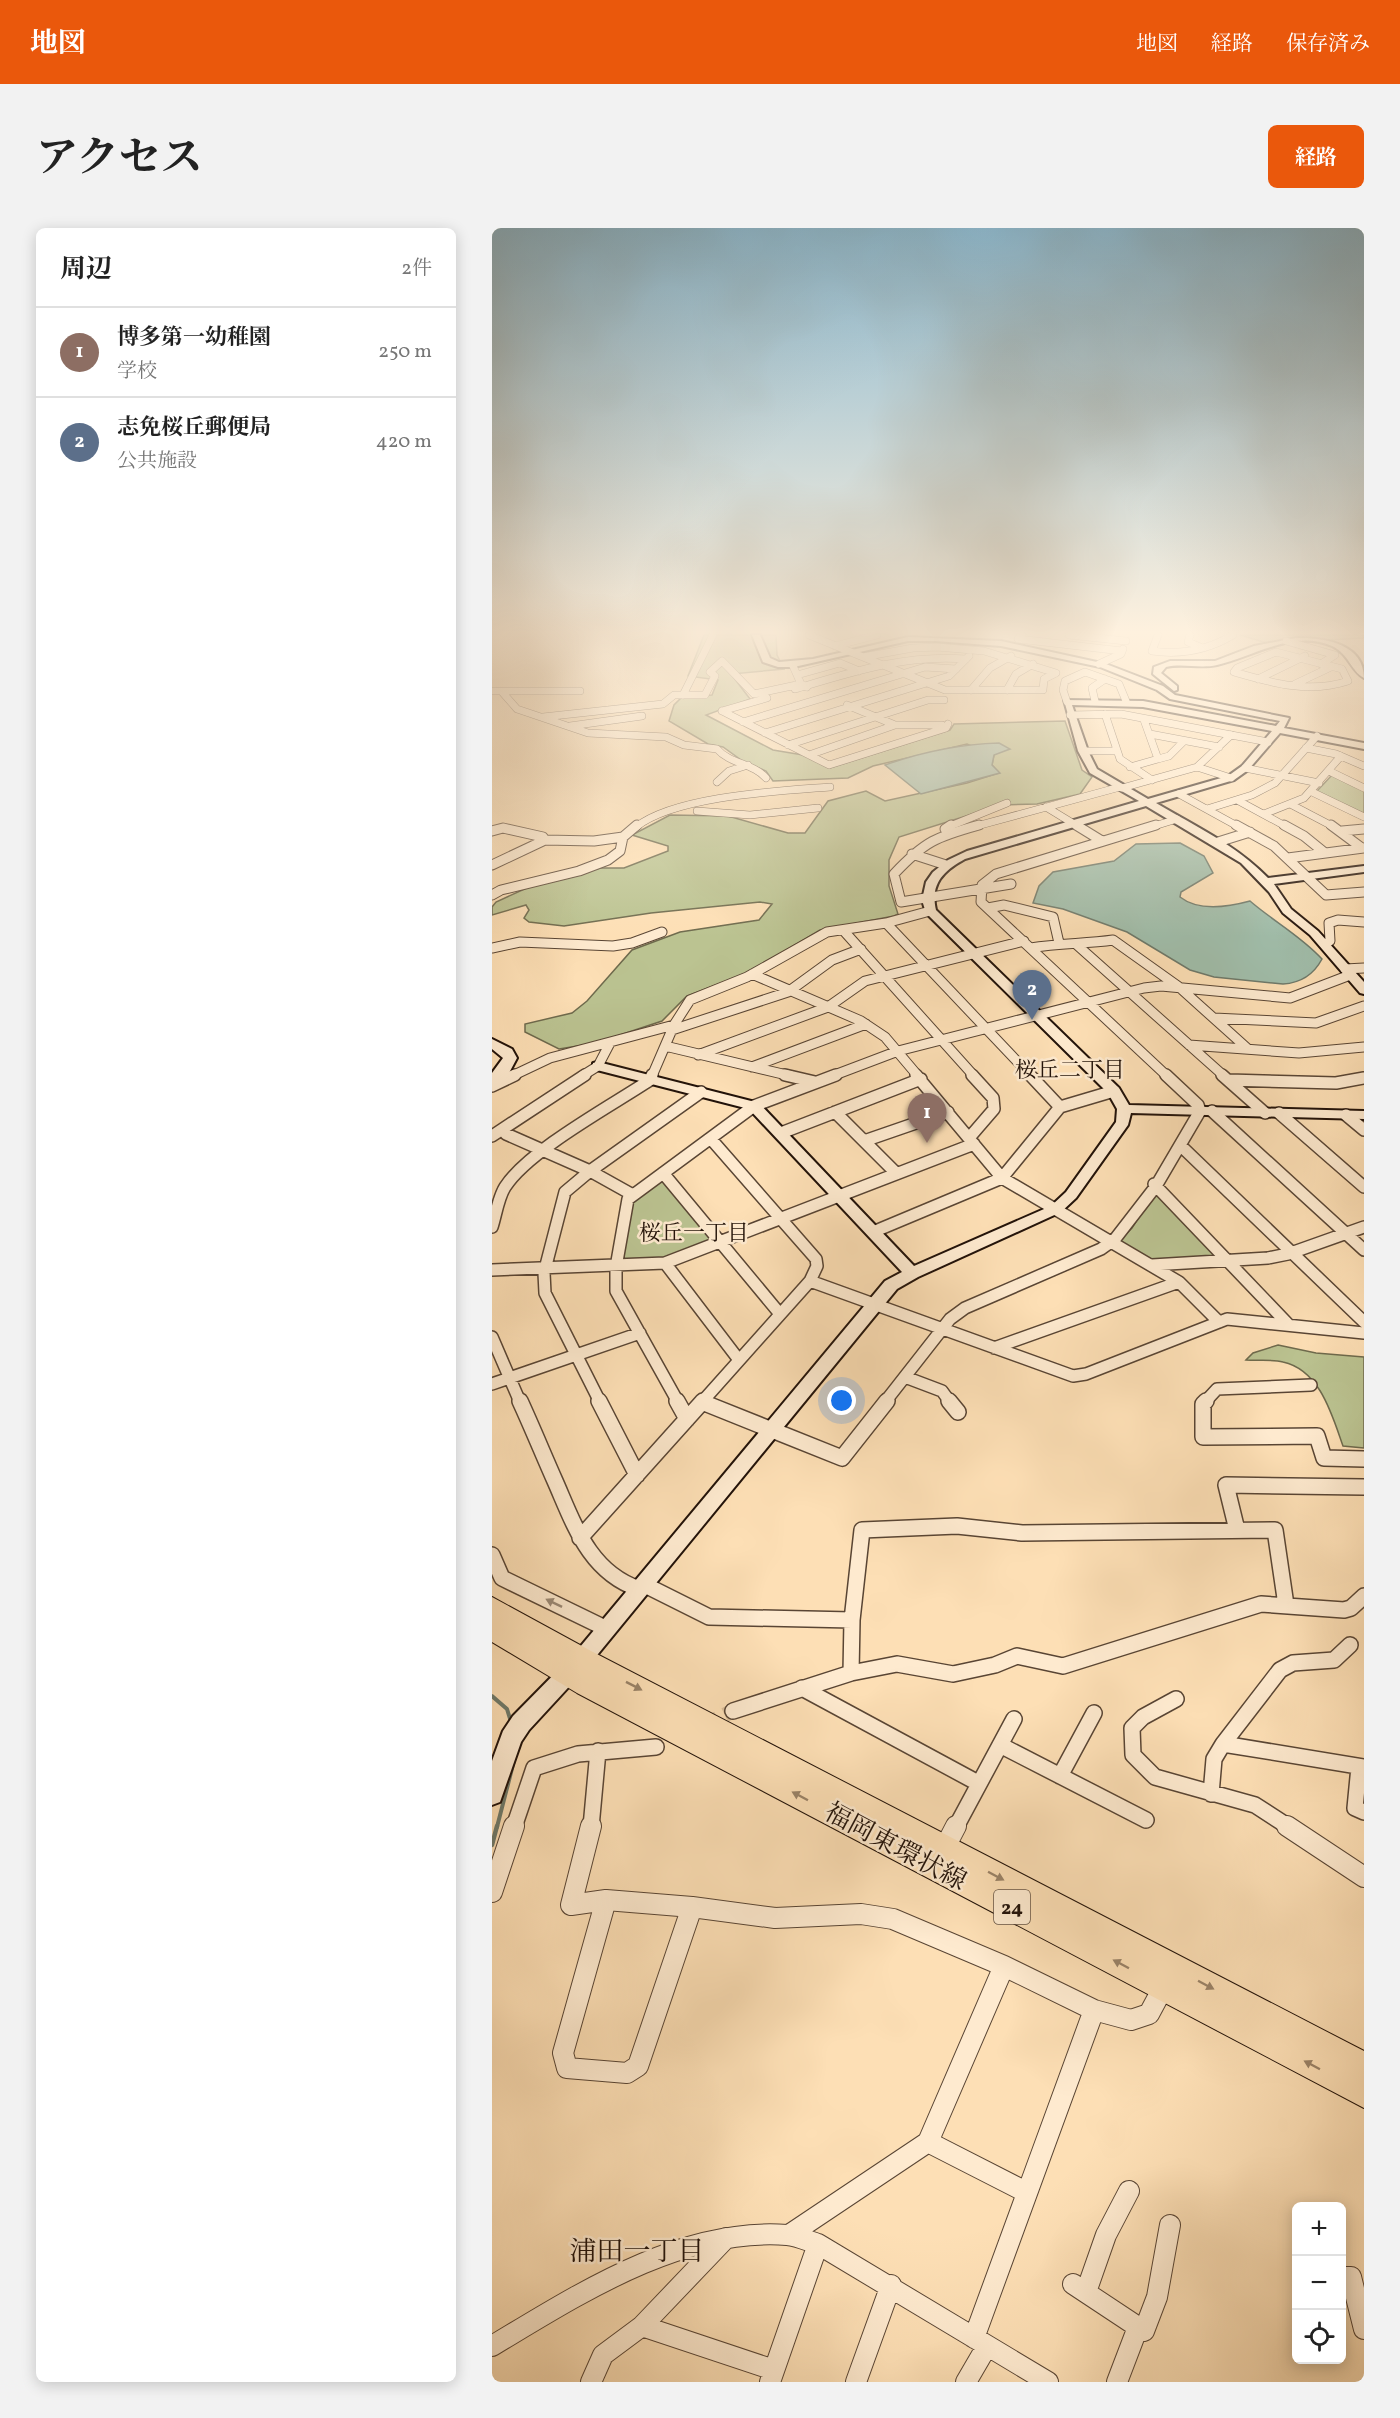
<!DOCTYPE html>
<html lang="ja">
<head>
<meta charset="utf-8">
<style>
  body { margin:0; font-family:Vollkorn,"Noto Serif JP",serif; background:#f2f2f2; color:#222 }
  .controls { position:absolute; right:18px; bottom:18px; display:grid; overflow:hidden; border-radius:9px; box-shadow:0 3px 15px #0003 }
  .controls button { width:54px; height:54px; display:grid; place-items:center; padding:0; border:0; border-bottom:2px solid #e0e0e0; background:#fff; color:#222; font:30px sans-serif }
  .you { position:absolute; left:350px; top:1173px; width:21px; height:21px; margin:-15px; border:4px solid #fff; border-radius:50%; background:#1a73e8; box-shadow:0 0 0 9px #1a73e833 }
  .badge { display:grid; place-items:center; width:39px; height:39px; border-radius:50%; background:#ea580c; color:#fff; font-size:20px; font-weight:700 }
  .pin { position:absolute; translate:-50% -50px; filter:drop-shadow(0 2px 3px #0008) }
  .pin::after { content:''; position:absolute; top:32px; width:21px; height:18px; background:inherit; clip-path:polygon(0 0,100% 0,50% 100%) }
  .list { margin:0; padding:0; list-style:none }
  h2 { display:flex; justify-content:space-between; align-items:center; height:78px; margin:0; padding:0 24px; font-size:26px }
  h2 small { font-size:20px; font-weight:400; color:#767676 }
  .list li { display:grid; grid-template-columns:39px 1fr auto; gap:18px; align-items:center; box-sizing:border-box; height:90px; padding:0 24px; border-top:2px solid #e0e0e0 }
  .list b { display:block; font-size:22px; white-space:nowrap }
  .list p { margin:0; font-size:20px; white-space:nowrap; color:#767676 }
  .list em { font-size:20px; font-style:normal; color:#767676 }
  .icon { flex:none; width:33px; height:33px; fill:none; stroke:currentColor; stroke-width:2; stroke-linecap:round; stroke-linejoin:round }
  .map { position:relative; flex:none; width:872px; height:2154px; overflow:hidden; border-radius:9px }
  header { display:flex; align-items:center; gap:36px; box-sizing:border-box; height:84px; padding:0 30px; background:#ea580c; color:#fff }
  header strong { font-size:28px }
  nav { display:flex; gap:33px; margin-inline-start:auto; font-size:21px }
  .intro { display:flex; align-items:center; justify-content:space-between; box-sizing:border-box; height:144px; padding:0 36px }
  h1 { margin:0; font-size:42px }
  .button { padding:15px 27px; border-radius:9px; background:#ea580c; color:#fff; font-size:21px; font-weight:700 }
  main { display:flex; gap:36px; padding:0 36px }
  aside { flex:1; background:#fff; border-radius:9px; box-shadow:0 3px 15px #0003 }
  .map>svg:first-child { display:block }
</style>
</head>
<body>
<header>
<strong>地図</strong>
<nav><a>地図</a><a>経路</a><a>保存済み</a></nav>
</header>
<div class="intro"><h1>アクセス</h1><a class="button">経路</a></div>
<main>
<aside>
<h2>周辺<small>2件</small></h2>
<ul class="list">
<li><span class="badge" style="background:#8d6e63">1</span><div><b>博多第一幼稚園</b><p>学校</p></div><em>250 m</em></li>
<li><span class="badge" style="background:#5c6f8a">2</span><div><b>志免桜丘郵便局</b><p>公共施設</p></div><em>420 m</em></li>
</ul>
</aside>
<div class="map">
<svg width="872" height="2154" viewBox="0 0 872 2154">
  <rect width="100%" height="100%" fill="#fddfb5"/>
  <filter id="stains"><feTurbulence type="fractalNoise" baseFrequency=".00333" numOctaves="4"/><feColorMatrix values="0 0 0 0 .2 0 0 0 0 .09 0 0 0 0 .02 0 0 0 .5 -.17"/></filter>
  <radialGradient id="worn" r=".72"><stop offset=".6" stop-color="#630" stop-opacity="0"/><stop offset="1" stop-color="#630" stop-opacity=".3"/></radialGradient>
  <path fill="#bbc391" stroke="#6e6a4d" stroke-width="1.5" d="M212,407H284L285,427L292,441L239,446L258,471L214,487L281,522L311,527L338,540L458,502L462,496L573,493L590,542L600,549L588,566L545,576L509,577L407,609L397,632V658L406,686L402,688L328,702L256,745L195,768L170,793L104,815L67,821L33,804V796L80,785L95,773L140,722L188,704L267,692L280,676L268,674L159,685L72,698L37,694L32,690L37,682L34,677L0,687V679L4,674L37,659L108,640H132L176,623V618L140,607L178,587L236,588L296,605H313L336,573L374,563L393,573L475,555L507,545L500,537L502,527L475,516L381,538L356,550L281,553L274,543L252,534L231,519L216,516L177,493L182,477L191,468L220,467L226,452L196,448Z
    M748,407H872V410L775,415Z
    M841,546L872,562V587L825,563Z
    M173,952L220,1013L172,1033L130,1035L141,971L166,954Z
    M663,963L726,1028L660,1032L627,1013L640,1000Z
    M786,1117L824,1125L872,1129V1220L851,1218C840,1187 828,1142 791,1134C780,1131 766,1133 754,1132L761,1125Z"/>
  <path fill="#a0bdaa" stroke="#6e796a" stroke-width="1.5" d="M507,515L518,521L502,527L500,537L508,545L429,566L393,537C430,524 467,516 507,515Z
    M688,615L712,628L721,645L689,664L688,669C707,684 736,679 758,673C781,693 809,708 830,731C822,746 809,755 791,756L722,749L698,742L635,704L571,681L541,675L547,658L561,644L622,633L644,616Z"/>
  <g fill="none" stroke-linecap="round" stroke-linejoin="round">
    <path stroke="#6e796a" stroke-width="4" d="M0,1468L15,1481L19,1494
      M5,1599L25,1521"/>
    <path stroke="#6e796a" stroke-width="4.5" d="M0,1617L5,1598"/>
    <path stroke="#dcc09b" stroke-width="15" stroke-dasharray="15 8" stroke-linecap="butt" d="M212,1497L241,1483"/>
    <defs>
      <path id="street-far4" d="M317,407L371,429
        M530,407L526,411L630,423
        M577,407L634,413
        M666,407L660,423C688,427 716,422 741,407
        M698,407L696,414L708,419
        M794,413L843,427L829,436
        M343,418L385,407
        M445,419L492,423L564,445L552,451L551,462H453L371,429L421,420Z
        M784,424L850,441L856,453C817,466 780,455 742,444L745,440Z
        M607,436L629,426L631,421
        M301,438L309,456L315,459
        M305,447L348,435L367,443
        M766,451L813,428
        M803,456L839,439
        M303,461C360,444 414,426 474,431
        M479,462L498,440L519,428
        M515,462L524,446L541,436
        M0,463H88
        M11,465L25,481L96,505L174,509L192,517L225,521C238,536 261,535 274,550
        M191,467L221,407
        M603,473L600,460L613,451
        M575,474L571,462L573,453L593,444L627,456L634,473
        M355,477L403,497H450
        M230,483L275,470
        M230,483L337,537L454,500L456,496
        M613,486L628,531L660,552
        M578,487L629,486L776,514
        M51,489L171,476L182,467H213L223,448L218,444L230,433L262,466L309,456
        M251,494L433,439L464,441
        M78,498L150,488
        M273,505L457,448L477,428
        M658,506L727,519
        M296,517L436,472H452
        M814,520L844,526L872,538
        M591,523H625
        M317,527L403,497
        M666,531L677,528L692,513
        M638,539L666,531L652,492L654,491
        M705,539L739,550
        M753,540L827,555
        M837,543L872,560
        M225,554L237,543L256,537
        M630,560L705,539L739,507
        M820,564L872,589
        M687,566L747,599
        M745,572L795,599
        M800,577L842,599
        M554,579L587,599
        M715,581L760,567L783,555L825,508
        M205,583L258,587L326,580
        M772,586L812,570L849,528
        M144,599C183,568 287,563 338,559
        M456,599L515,575
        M481,599L628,559
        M659,599L685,591"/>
      <path id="street-far3" d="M487,597C444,609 433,613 402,646L409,674L519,656
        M584,597L610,613
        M664,597L504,646L490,657L489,674L675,848
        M744,597L782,618L834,667L872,664
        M792,597L812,608L833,625
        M839,597L870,620
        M0,603L11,600L51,609L53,612
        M850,603L872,601
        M456,604L453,601L459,597
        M726,614L758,604
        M420,626L454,637
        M796,630L872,620
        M0,637L53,612L102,613L131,609L145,597
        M0,667L9,662L87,643L116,632L128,623L131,609
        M496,680L512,677L561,689L567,715
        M394,695L539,848
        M351,702L482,848
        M833,716L838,713L837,695L846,692L872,694
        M585,717L732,848
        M0,720L28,714L121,718L140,715L170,704
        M539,720C566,715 593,716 621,712L687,759L756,821
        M853,741L872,740
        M260,746L369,793L393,809L426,848
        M722,790L824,795L872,778
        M180,802L296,764L340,732L369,721
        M697,817L807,825L872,819
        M173,818L299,848
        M206,827L336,779L373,753L532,713
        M260,839L374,796
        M20,848L58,830L182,797
        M90,848L106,838L118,815
        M160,848L182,797L198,772L255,749L335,704L394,695L438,683
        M340,848L406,823L652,760L669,758L798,770L858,747"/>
      <path id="street-far2" d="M293,847L323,854
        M424,847L510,950L687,1054L727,1094
        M730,847L773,885
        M737,852L844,855L872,850
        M0,858L23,847
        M568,879L622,863
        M720,883L872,1022
        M343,884L404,945
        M787,885L872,959
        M854,887L872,902
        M11,901L14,906L98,943L141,967
        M289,905L429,851
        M0,908L93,847
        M477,910L502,881L501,870L480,847
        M372,913L456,884
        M688,917L872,1094
        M171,945L288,1086
        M662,956L796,1096
        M0,999C4,987 6,970 13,959C37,922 119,878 158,852L160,847
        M381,1004L510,950L568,879L538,847
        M173,1035L247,1132
        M660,1037L776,1030L796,1026L872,999
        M0,1042L173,1035L482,916
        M318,1053L581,1148L594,1146L735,1091L872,1105
        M0,1109L28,1174
        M502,1120L687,1054
        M413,1149L450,1163L458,1174
        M0,1156L148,1105
        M108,1174L53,1065L52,1045L73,964L98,943L209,864
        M186,1174L124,1063V1039L136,971L262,878L344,847
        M210,1174L318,1053L325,1038L324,1031L219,911
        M393,1174L458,1091L473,1080L609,1021L623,1011L664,958L708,883L706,877L674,847
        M713,1174L725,1161L819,1157"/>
      <path id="street-far1" d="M28,1173C40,1199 51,1226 63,1253C82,1296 97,1344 147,1361
        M107,1173L145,1247
        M185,1173L195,1191
        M457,1173L466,1184
        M714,1173L711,1176V1209L825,1208L832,1230L872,1231
        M210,1174L350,1230L395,1173
        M745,1302L734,1257L872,1259
        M88,1310L211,1173
        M0,1327L10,1350L115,1401
        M151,1356L217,1389L360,1392
        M359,1445L360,1392L370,1302L465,1298L530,1305L783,1302L794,1377
        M310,1460L486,1555
        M684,1471L651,1489L640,1500L641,1527L663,1549L763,1577L797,1599
        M241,1483L359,1445L405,1436L461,1446L503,1437L525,1428L571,1438L769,1376L852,1382L859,1380L872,1368
        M731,1516L788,1442L801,1435L842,1432L858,1417
        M508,1517L654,1592
        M867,1539L863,1580L872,1584
        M568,1548L602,1485
        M719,1566L722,1531L731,1516L872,1539
        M22,1599L42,1540L86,1526L164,1519
        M99,1599L106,1523
        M464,1599L522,1491"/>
      <path id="street" d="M99,1598L79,1677L114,1672L200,1679L283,1690L369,1686L401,1691L512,1738L602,1782L639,1792L657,1786L672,1758
        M795,1598L872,1649
        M452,1621L464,1598
        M0,1664L22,1598
        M114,1672L71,1825L75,1840L135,1845L146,1838L200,1679
        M436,1914L534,1964
        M297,2007L436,1914L512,1738
        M850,2049H859L872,2101
        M581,2056L652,2103L665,2069L678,1997
        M594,2064L614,2007L637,1963
        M150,2098L282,2142
        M482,2110L602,1782
        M0,2118C87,2066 189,1999 295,2007C306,2008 316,2013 326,2016L556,2154
        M99,2154L111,2127L150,2098L234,2010
        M278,2154L326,2016
        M364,2154L399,2057
        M474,2154L495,2118
        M625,2154L646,2099"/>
      <path id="secondary" d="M260,407H268L278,430L287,434L321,431L416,409L509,413L614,436L671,458L683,467L797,490L792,500L872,515V521L788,505L756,542L742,552L664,575C703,598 744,617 776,650L872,638V644L782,656L799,681L826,703L872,754V766L868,765L818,707L791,685L777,664L749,635L654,578L473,631C451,643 438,656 444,682L627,860L637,877L872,883V891L639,885L636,897L584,970L569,984L426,1049L405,1061L97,1437L37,1502L29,1514L8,1574L0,1577V1533L11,1503L21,1488L83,1425L393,1053L410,1044L257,881L101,841V835L106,834L267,875L422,1038L559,978L574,964L624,894L625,881L616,865L434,685L430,672L434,654L441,644L456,632L475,623L647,573L598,545L586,523L572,472L651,473L784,498L788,493L678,471L665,462L608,439L509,418L443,413H416L302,439H286L271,434ZM580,477L651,479L780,503L750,538L736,548L656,571L605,541L596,523Z
        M804,410C830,409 872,415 872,450C859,443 857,426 840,418C801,401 761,429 725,437C708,441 691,435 674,439L669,445L685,458V462L682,463L661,446L662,439L678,433H723L762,418Z
        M0,811L20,821L25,830L17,845L0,856V845L11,830L0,821Z"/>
      <path id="primary" d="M0,1369L99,1423L872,1823V1880L85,1465L0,1414Z"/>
    </defs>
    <use href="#street-far4" stroke="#594534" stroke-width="8"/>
    <use href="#street-far3" stroke="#594534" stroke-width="11"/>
    <use href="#street-far2" stroke="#594534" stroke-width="14"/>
    <use href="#street-far1" stroke="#594534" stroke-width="18"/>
    <use href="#street" stroke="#594534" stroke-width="22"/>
    <use href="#secondary" stroke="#221209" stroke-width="4"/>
    <use href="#primary" stroke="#221209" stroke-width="2"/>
    <use href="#street-far4" stroke="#feeacf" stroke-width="7"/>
    <use href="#street-far3" stroke="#feeacf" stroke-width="9"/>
    <use href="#street-far2" stroke="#feeacf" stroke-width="11"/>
    <use href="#street-far1" stroke="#feeacf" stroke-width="15"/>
    <use href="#street" stroke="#feeacf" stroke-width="20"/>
    <use href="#secondary" fill="#feeacf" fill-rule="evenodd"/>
    <use href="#primary" fill="#fddfb5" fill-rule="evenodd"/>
  </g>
  <defs><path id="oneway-solid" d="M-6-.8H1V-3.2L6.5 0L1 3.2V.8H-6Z" transform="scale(1.5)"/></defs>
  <use fill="#9b8976" href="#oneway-solid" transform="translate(62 1375) rotate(-154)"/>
  <g fill="#9a8368">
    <use href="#oneway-solid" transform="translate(142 1458) rotate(27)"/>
    <use href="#oneway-solid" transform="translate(308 1568) rotate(-152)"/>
    <use href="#oneway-solid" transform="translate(504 1648) rotate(28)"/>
    <use href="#oneway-solid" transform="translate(629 1736) rotate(-152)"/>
    <use href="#oneway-solid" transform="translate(714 1757) rotate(28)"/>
    <use href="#oneway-solid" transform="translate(820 1837) rotate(-152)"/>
  </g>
  <linearGradient id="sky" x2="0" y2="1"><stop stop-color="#8bb8cf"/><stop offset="0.57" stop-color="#fef1de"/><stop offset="1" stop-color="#fef1de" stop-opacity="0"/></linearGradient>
  <rect width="872" height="709" fill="url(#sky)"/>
  <g text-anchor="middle" stroke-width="5" stroke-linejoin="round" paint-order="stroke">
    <rect fill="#feeacf" stroke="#645344" stroke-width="1.5" x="502" y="1662" width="36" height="34" rx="4.5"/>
    <g font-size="20" font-weight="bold" fill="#221209">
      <text x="520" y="1686">24</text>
    </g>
    <g font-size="22" fill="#221209" stroke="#feeacf">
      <text x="578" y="849">桜丘二丁目</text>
      <text x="202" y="1012">桜丘一丁目</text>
    </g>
    <g font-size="26" fill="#221209" stroke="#feeacf">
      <text transform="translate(404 1618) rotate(28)" y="9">福岡東環状線</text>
    </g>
    <g font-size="27" fill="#221209" stroke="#feeacf">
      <text x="145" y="2032">浦田一丁目</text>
    </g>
  </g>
  <rect width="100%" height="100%" filter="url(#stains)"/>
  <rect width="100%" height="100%" fill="url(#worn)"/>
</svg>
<div class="controls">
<button>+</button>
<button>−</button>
<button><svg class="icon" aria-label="locate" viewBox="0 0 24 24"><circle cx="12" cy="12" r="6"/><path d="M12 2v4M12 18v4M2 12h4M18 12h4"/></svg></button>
</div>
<div class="you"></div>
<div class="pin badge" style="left:435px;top:915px;background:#8d6e63">1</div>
<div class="pin badge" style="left:540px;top:792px;background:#5c6f8a">2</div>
</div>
</main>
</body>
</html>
